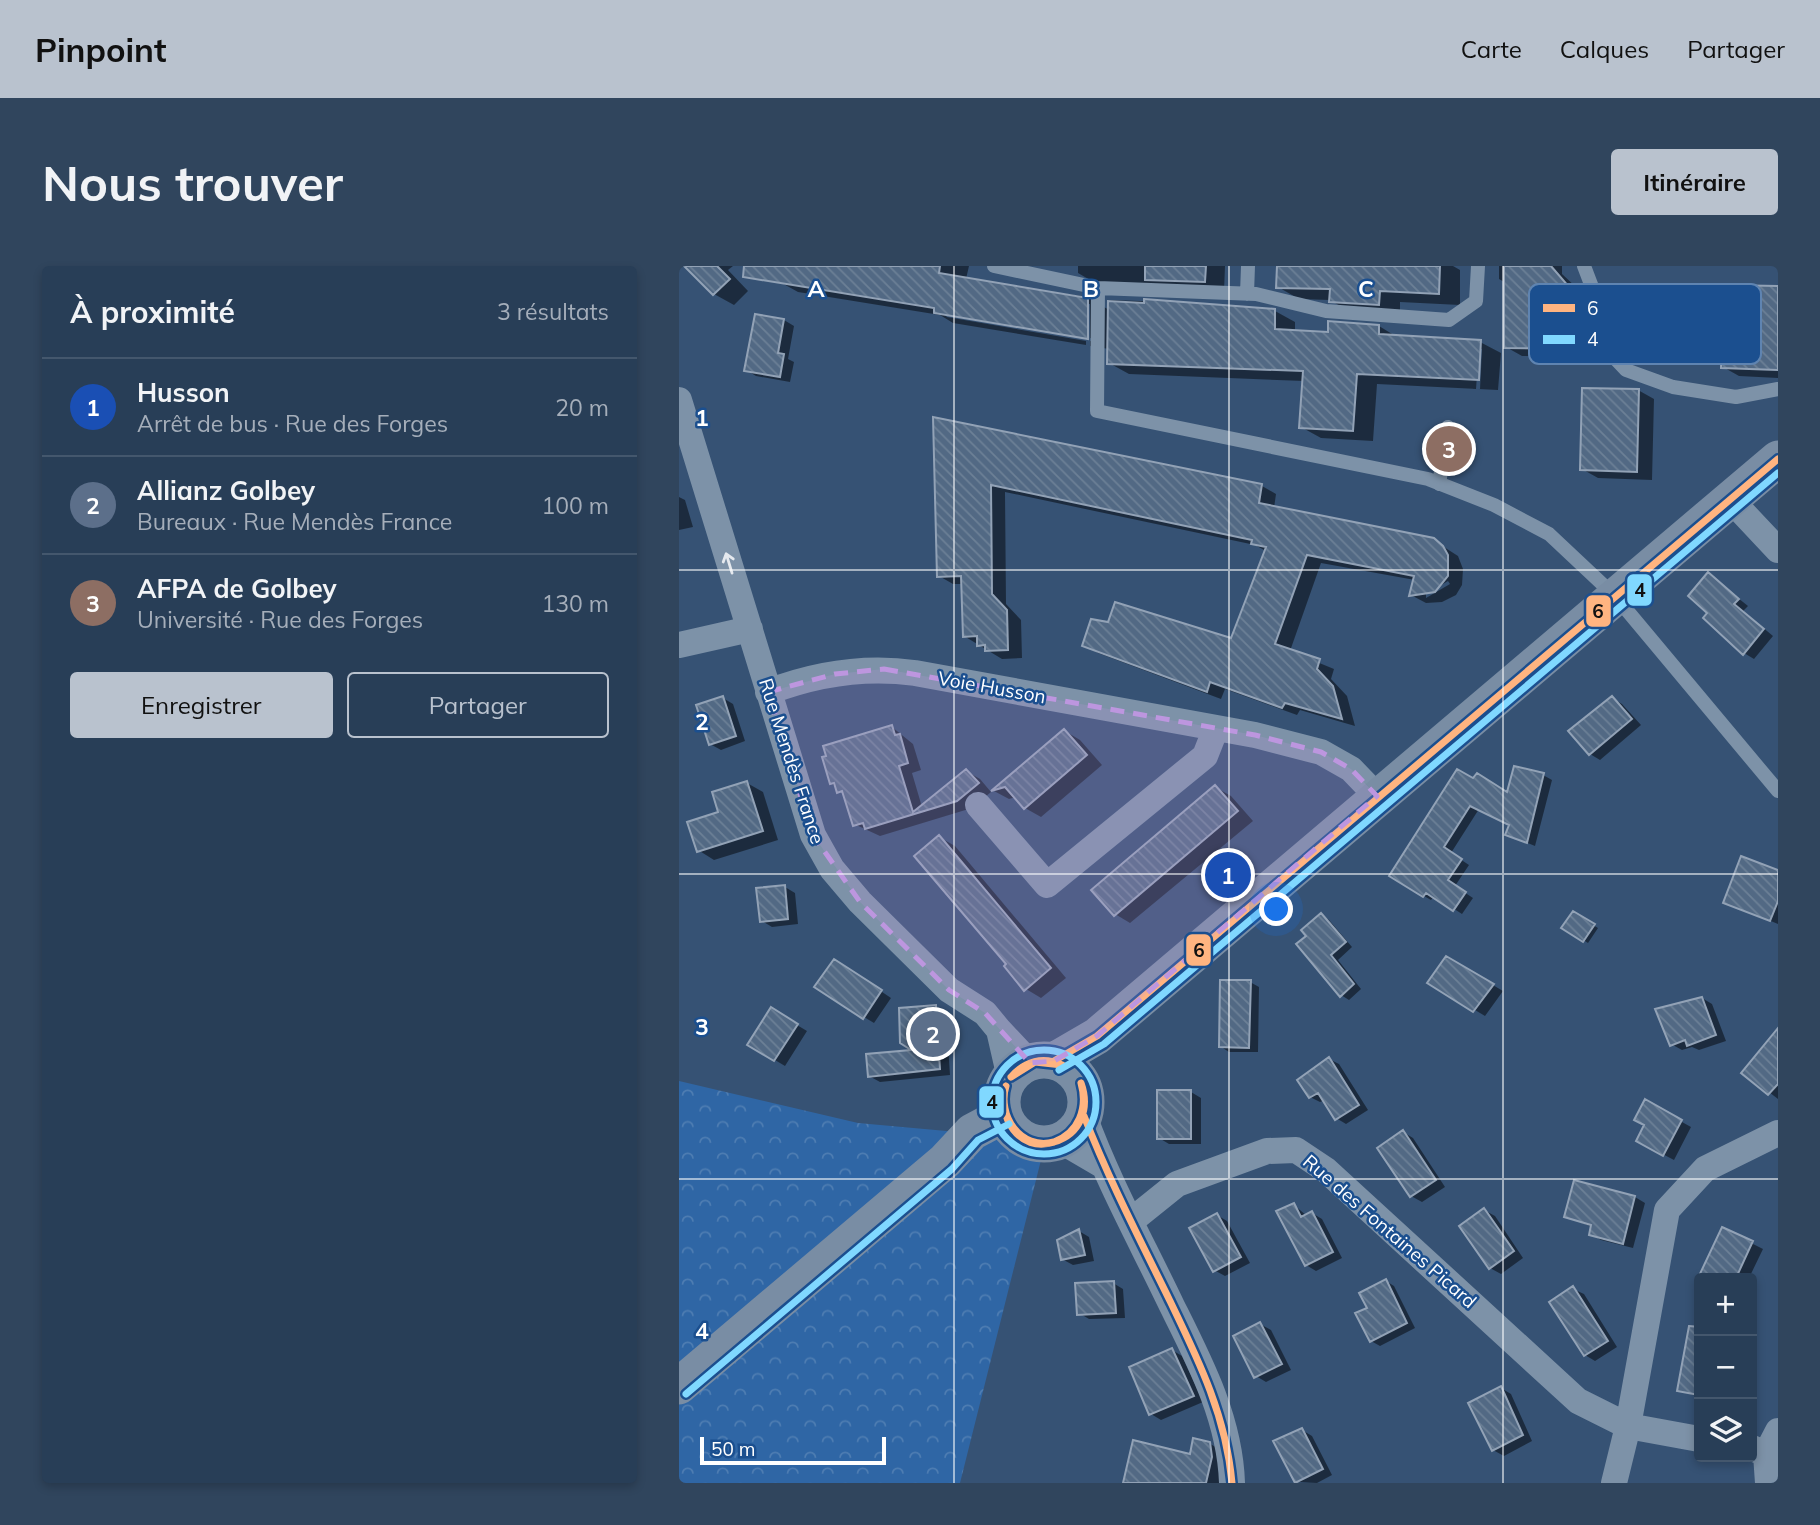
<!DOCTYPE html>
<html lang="fr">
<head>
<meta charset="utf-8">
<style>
  body { margin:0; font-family:Mulish,sans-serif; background:#30455d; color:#f1f3f6 }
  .controls { position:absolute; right:21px; bottom:21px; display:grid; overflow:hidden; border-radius:7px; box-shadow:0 4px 10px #0003 }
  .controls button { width:63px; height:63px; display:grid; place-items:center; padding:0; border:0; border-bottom:2px solid #44576d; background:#283e57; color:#f1f3f6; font:35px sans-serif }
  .scale { position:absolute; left:21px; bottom:18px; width:186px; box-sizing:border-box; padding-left:7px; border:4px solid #fff; border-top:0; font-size:19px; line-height:24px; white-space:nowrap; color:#fff; -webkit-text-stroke:5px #1b4f8f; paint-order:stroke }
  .you { position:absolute; left:598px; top:644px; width:24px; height:24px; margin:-18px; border:5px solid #fff; border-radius:50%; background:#1a73e8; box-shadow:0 0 0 10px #1a73e833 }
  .badge { display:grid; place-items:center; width:46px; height:46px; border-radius:50%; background:#b9c2ce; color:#fff; font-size:23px; font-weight:700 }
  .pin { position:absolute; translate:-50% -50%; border:4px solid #fff; box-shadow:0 2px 7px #0006 }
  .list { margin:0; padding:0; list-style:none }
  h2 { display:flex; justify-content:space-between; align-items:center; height:91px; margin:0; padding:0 28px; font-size:30px }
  h2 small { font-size:23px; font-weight:400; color:#a5aeba }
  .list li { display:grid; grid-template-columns:46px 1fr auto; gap:21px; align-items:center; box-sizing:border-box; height:98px; padding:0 28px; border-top:2px solid #44576d }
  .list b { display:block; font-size:26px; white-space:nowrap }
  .list p { margin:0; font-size:23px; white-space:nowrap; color:#a5aeba }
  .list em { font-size:23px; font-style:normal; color:#a5aeba }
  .actions { display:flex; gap:14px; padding:21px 28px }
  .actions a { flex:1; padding:16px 0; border:2px solid #b9c2ce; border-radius:7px; text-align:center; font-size:24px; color:#b9c2ce }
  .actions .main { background:#b9c2ce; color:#111 }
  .icon { flex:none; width:38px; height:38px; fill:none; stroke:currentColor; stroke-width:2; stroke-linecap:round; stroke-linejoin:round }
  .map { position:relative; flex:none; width:1099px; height:1217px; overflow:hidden; border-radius:7px }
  header { display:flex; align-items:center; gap:42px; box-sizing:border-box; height:98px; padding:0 35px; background:#b9c2ce; color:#111 }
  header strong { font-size:33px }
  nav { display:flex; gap:38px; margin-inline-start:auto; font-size:24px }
  .intro { display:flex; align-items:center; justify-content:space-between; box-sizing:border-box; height:168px; padding:0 42px }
  h1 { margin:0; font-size:49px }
  .button { padding:18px 32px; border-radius:7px; background:#b9c2ce; color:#111; font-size:24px; font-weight:700 }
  main { display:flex; gap:42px; padding:0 42px }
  aside { flex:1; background:#283e57; border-radius:7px; box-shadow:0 4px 10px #0003 }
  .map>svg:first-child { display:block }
</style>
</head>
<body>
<header>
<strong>Pinpoint</strong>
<nav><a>Carte</a><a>Calques</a><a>Partager</a></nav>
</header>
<div class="intro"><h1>Nous trouver</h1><a class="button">Itinéraire</a></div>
<main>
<aside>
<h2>À proximité<small>3 résultats</small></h2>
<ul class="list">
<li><span class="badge" style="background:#1a4fb4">1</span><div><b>Husson</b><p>Arrêt de bus · Rue des Forges</p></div><em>20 m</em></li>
<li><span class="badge" style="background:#5c6f8a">2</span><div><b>Allianz Golbey</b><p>Bureaux · Rue Mendès France</p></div><em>100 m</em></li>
<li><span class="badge" style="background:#8d6e63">3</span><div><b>AFPA de Golbey</b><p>Université · Rue des Forges</p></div><em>130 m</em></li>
</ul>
<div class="actions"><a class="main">Enregistrer</a><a>Partager</a></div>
</aside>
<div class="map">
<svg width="1099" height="1217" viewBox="0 0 1099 1217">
  <defs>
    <pattern id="forest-crowns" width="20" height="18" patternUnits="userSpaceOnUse" patternTransform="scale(1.75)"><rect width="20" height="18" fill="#2f66a5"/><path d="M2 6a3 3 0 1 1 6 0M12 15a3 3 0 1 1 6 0" fill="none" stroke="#4e7db2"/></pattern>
    <pattern id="building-back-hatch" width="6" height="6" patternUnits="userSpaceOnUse" patternTransform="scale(1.75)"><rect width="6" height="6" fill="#526984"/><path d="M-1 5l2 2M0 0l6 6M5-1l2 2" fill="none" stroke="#6c8096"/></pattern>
  </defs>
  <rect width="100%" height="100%" fill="#365274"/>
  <path fill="url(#forest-crowns)" d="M0,815L179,857L367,874L281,1217H0Z"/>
  <path fill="#0007" fill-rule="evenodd" d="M8,0H54L49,4L69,25L55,39L35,28Z
    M104,0H290L287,13L409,31L430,44V34L525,37L533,42L596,45L616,56V66L650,67L700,60L718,71L801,76L822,87L819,124L698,118L694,175L642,172L622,161L625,115L450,108L430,97V83L411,80V75L417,76L418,73L411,72V38L264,47L268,51L407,75V79L274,57L261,49L119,26L101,16ZM800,83H803L801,123H797Z
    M399,0H546L545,26L418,18L399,7Z
    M599,0H774L781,4V39L721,36V50L673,47L651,34L620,33L599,21Z
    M820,0H883V8L898,22L914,31L913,91L843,90L827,81V17L820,13Z
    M1099,22V112L1060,110L1044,101Z
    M105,54L115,60L109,93L115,96L111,116L77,110L67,104Z
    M959,124L975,133L973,214L919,212L903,203Z
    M256,153L583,220L597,228L595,242L754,274L779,290L784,303L783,319L777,329L763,336L747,337L732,329L736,314L642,297L611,385L655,403L652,413L668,430L676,460L621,444L618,449L546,423L542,433L419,387L405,379L553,374L587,285L576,279L326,226L327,338L342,354L343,392L323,393L285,370L284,318H274L260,310ZM769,315L771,318L747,332V328Z
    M0,231L6,234L14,261L0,264Z
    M1029,308L1069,340L1064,345L1094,370L1075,393L1065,387L1031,347Z
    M44,432L54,438L66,475L42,484L31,478Z
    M933,432L943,438L962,459L921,494L911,488Z
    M213,461L234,478L242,504L233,507L243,541L287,505L301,513L312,526L293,542L201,570L175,558L167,530L152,517Z
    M386,465L401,474L423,499L362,551L346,542L337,531L330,533L315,525Z
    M778,506L829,528L864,509L873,514L856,580L836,572L832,559L800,543L772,587L790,599L776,620L794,632L783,648L755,630L752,634L745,630Z
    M68,517L84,526L99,574L35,594L19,584L41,547Z
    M536,521L552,530L574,555L451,657L436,648Z
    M260,571L276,580L387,712L362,732L347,723L329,698Z
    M1099,606V658L1046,636Z
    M106,621L116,627L119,658L93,661L83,655Z
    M894,647L919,662L909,677L884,661Z
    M642,649L650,654L673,681L659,694L682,723L670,734L662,729L629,670Z
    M768,692L824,725L806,750L751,717Z
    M166,701L212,732L195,757L185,751Z
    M571,716L580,721L579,786H550L541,780Z
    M1023,732L1033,738L1047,775L1020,784L1013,781L1003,784L992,778Z
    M257,741L267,747L271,809L201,816L190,810L237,786Z
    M93,744L128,765L106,800L71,779Z
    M1099,776V833L1064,806Z
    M650,793L660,798L689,844L667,858L657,852L646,834L641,836L631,831Z
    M512,826L522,832V878H490L480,872Z
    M967,836L1012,861L995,894L970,881Z
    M724,866L734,872L766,921L743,936L732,930Z
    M956,931L966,937L954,982L922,974L912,968L914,961L887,951Z
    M615,939L628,950L633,947L643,953L663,992L637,1005L627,999Z
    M805,944L816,950L844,992L822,1008L811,1002Z
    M538,949L548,955L571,997L546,1010L535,1004Z
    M1044,963L1084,983L1070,1012H1029L1023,1009Z
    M400,965L410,971L415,995L394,999L383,993Z
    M707,1015L715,1020L736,1062L701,1080L692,1075L691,1042Z
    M434,1017L444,1023L446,1052L410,1053L400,1047Z
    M894,1023L905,1028L938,1081L916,1095L906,1089Z
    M581,1058L592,1064L612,1104L587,1116L577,1110Z
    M1009,1078L1020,1080V1131L1000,1124Z
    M493,1084L503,1090L524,1136L482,1154L472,1148Z
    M822,1122L832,1128L853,1175L825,1190L814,1184Z
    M623,1164L633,1170L653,1209L638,1217L617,1216Z
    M530,1177L546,1187L544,1217H446L512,1190Z"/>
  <path fill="url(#building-back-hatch)" stroke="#92a2b6" stroke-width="2" d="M5,0H38L51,13L34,29Z
    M65,0H261L260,7L409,32V73L255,47V42L64,11Z
    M466,0H527L526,16L466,14Z
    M598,0H761L760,28L701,25L700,39L650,36L651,23L597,22Z
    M825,0H872L890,21H899L898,83L825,82Z
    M1045,19L1099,20V104L1042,102Z
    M465,33L596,43V63L649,66V55L700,59V68L802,74L800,114L678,108L674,165L620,162L624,105L428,98L429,35L465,37Z
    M76,48L105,53L99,87L105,88L101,111L65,105Z
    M903,122L960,123L958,206L901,204Z
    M254,151L583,218L580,237L755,272L764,280L769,289V310L756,326L730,330L735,310L628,289L596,378L641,393L638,403L654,420L663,453L606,437L603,442L531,416L528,426L403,380L412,353L429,356L436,336L552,372L587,281L572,278L573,274L312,219L313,328L328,344L329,384L306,385V379L298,380V370L284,371L282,310L258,311Z
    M1029,306L1060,333L1055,338L1085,363L1064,389L1024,352L1028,347L1009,330Z
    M44,430L57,470L30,479L17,439Z
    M933,430L953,453L910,489L889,465Z
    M213,459L216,469L221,468L229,497L220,500L234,546L287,503L300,517L278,535L186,563L184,557L174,560L163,525L158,527L155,517L151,518L143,491L147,490L144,480Z
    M385,463L408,489L345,543L326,521L312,525Z
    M835,500L865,507L848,577L826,569L830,559L791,540L765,581L783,593L769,614L787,626L774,645L747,627L744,631L710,610L778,503L794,512L798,507L828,526Z
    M68,515L84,565L18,586L8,556L39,546L33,526Z
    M536,519L559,545L435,650L412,624Z
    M260,569L372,702L345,725L325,700L327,698L235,590Z
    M1062,590L1099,604V635L1091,655L1044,637Z
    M106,619L109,653L81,656L77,622Z
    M894,645L916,658L904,676L882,662Z
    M642,647L667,676L652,689L675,718L661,731L617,678L627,670L622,664Z
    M767,690L815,718L794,746L748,717Z
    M155,693L203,724L184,753L135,721Z
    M541,714H572L570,782L540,781Z
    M1023,731L1037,769L1008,780L1006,774L991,780L976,743Z
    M257,739L261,803L189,811L187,788L232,784L221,777L220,742Z
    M92,741L119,758L95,795L68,779Z
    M1099,762V818L1089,829L1062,807Z
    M650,791L680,839L656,854L639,827L630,832L618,814Z
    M478,824H512V873H478Z
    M966,833L1003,854L984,890L957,875L965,859L955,854Z
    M724,864L757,914L731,931L698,882Z
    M895,914L956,930L944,978L910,969L912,959L885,951Z
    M615,937L622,951L633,945L654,986L626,1000L597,945Z
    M805,942L835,985L810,1003L780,960Z
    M538,947L562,991L534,1006L510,962Z
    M1043,961L1074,975L1057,1012H1019Z
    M400,963L406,989L382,994L378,974Z
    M707,1013L728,1057L691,1076L676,1047L688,1042L680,1027Z
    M435,1015L437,1047L398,1049L396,1017Z
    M894,1020L929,1075L905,1090L870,1036Z
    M581,1056L603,1098L575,1112L554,1070Z
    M1010,1060L1020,1061V1129L998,1125Z
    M493,1082L515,1130L470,1149L450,1101Z
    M822,1120L844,1169L813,1185L789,1137Z
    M623,1162L644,1203L616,1217L594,1175Z
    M514,1172L531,1176L533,1191L527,1217H444L454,1174L511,1188Z"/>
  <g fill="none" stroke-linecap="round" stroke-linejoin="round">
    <path stroke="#7d92a8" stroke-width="14" d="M315,0L419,22L577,28L647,45L770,54L797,35L799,0
      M905,0L913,21L911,66L947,104L994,121L1057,131L1099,123
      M419,22L418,145L749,213L815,239L870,268L936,330L1099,525
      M568,28L569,0
      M760,218L769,161"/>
    <path stroke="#7d92a8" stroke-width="26" d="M0,134L134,569L153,603L181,636L270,724L306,747L320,764
      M1051,233L1099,284
      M0,379L71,363
      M89,426C136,408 186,400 236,407L576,469L642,486L672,503L698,530
      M299,539L368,619L526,490L537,462
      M331,812L320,764L351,797
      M405,850C429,916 463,977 493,1040C521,1096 551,1153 553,1217
      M382,875L423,899
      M452,955L498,918L588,885L617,884L647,904L899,1135L949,1160L1020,1173
      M1073,1182L1087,1188L1089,1217
      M1087,1188L1099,1165
      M935,1217L949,1160L988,944L1026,903L1099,867"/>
    <path stroke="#798da4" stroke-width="37" d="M323 836a42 42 0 1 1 84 0a42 42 0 1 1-84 0Z
      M375,795L418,770L1099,193
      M0,1120L266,895L293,866L325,849"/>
    <defs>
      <path id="bus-1" d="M375,795L418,770L1099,193
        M332,811C346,795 364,790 383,799
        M332,811L356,796L383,799
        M327,820C318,849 341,885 375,876
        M327,820C317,849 340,888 375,876
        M405,850C430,914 461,974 491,1035C520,1095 547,1150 553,1217
        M375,876C400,867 409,842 402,817
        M375,876C402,868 411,842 402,817"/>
      <path id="bus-2" d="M313 836a52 52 0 1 1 104 0a52 52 0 1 1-104 0Z
        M380,804L425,778L1099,207
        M7,1128L273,903L299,874L330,858"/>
    </defs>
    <use href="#bus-1" stroke="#1b4f8f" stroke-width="12"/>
    <use href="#bus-2" stroke="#1b4f8f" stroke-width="12"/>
    <use href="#bus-1" stroke="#ffb480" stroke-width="7"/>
    <use href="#bus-2" stroke="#80d8ff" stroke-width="7"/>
  </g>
  <defs><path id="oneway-shaft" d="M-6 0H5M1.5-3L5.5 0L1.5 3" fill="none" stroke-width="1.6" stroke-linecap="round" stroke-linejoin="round" transform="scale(1.75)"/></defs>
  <use stroke="#e5e9ee" href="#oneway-shaft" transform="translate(50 297) rotate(-107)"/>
  <path fill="#bd96df" fill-opacity="0.2" stroke="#bd96df" stroke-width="5" stroke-dasharray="14 9" stroke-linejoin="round" d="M205,403L576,469L642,486L672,503L698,530L418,770L375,795L351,797L306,747L270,724L181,636L134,569L89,426L156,408Z"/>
  <path fill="none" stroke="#fff" stroke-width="2" stroke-opacity="0.55" d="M275,0V1217M550,0V1217M824,0V1217M0,304H1099M0,608H1099M0,913H1099"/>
  <g text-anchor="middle" stroke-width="5" stroke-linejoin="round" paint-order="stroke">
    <g font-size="19" fill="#fff" stroke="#1b4f8f">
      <text transform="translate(313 421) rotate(10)" y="7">Voie Husson</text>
      <text transform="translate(113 495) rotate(72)" y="7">Rue Mendès France</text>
      <text transform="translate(711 965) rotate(41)" y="7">Rue des Fontaines Picard</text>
    </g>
  </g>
  <rect x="850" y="18" width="232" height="80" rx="10" fill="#1b4f8f" stroke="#5f84b1" stroke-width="2"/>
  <rect x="864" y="38" width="32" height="8" fill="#ffb480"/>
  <rect x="864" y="69" width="32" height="9" fill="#80d8ff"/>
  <g font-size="19" fill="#fff">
    <text x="908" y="49">6</text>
    <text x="908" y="80">4</text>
  </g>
  <g font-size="23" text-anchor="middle" font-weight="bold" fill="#fff" stroke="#1b4f8f" stroke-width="5" stroke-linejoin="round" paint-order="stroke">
    <text x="137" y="31">A</text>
    <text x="412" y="31">B</text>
    <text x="687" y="31">C</text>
    <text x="23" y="160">1</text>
    <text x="23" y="464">2</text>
    <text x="23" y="769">3</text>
    <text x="23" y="1073">4</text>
  </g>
  <g stroke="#1b4f8f" stroke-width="2.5">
    <rect x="947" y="307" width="27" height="34" rx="7" fill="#80d8ff"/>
    <rect x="906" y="328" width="27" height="34" rx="7" fill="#ffb480"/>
    <rect x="506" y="667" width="27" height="34" rx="7" fill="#ffb480"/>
    <rect x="299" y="819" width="27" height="34" rx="7" fill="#80d8ff"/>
  </g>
  <g font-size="19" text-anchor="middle" font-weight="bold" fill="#111">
    <text x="961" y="331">4</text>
    <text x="919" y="352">6</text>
    <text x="520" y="691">6</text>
    <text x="313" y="843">4</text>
  </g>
</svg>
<div class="controls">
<button>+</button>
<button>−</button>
<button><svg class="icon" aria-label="layers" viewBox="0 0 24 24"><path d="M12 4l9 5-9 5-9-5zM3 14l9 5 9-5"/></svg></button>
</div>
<div class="scale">50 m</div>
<div class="you"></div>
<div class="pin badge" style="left:549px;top:609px;background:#1a4fb4">1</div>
<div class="pin badge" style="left:254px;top:768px;background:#5c6f8a">2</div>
<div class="pin badge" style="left:770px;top:183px;background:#8d6e63">3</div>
</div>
</main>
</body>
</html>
